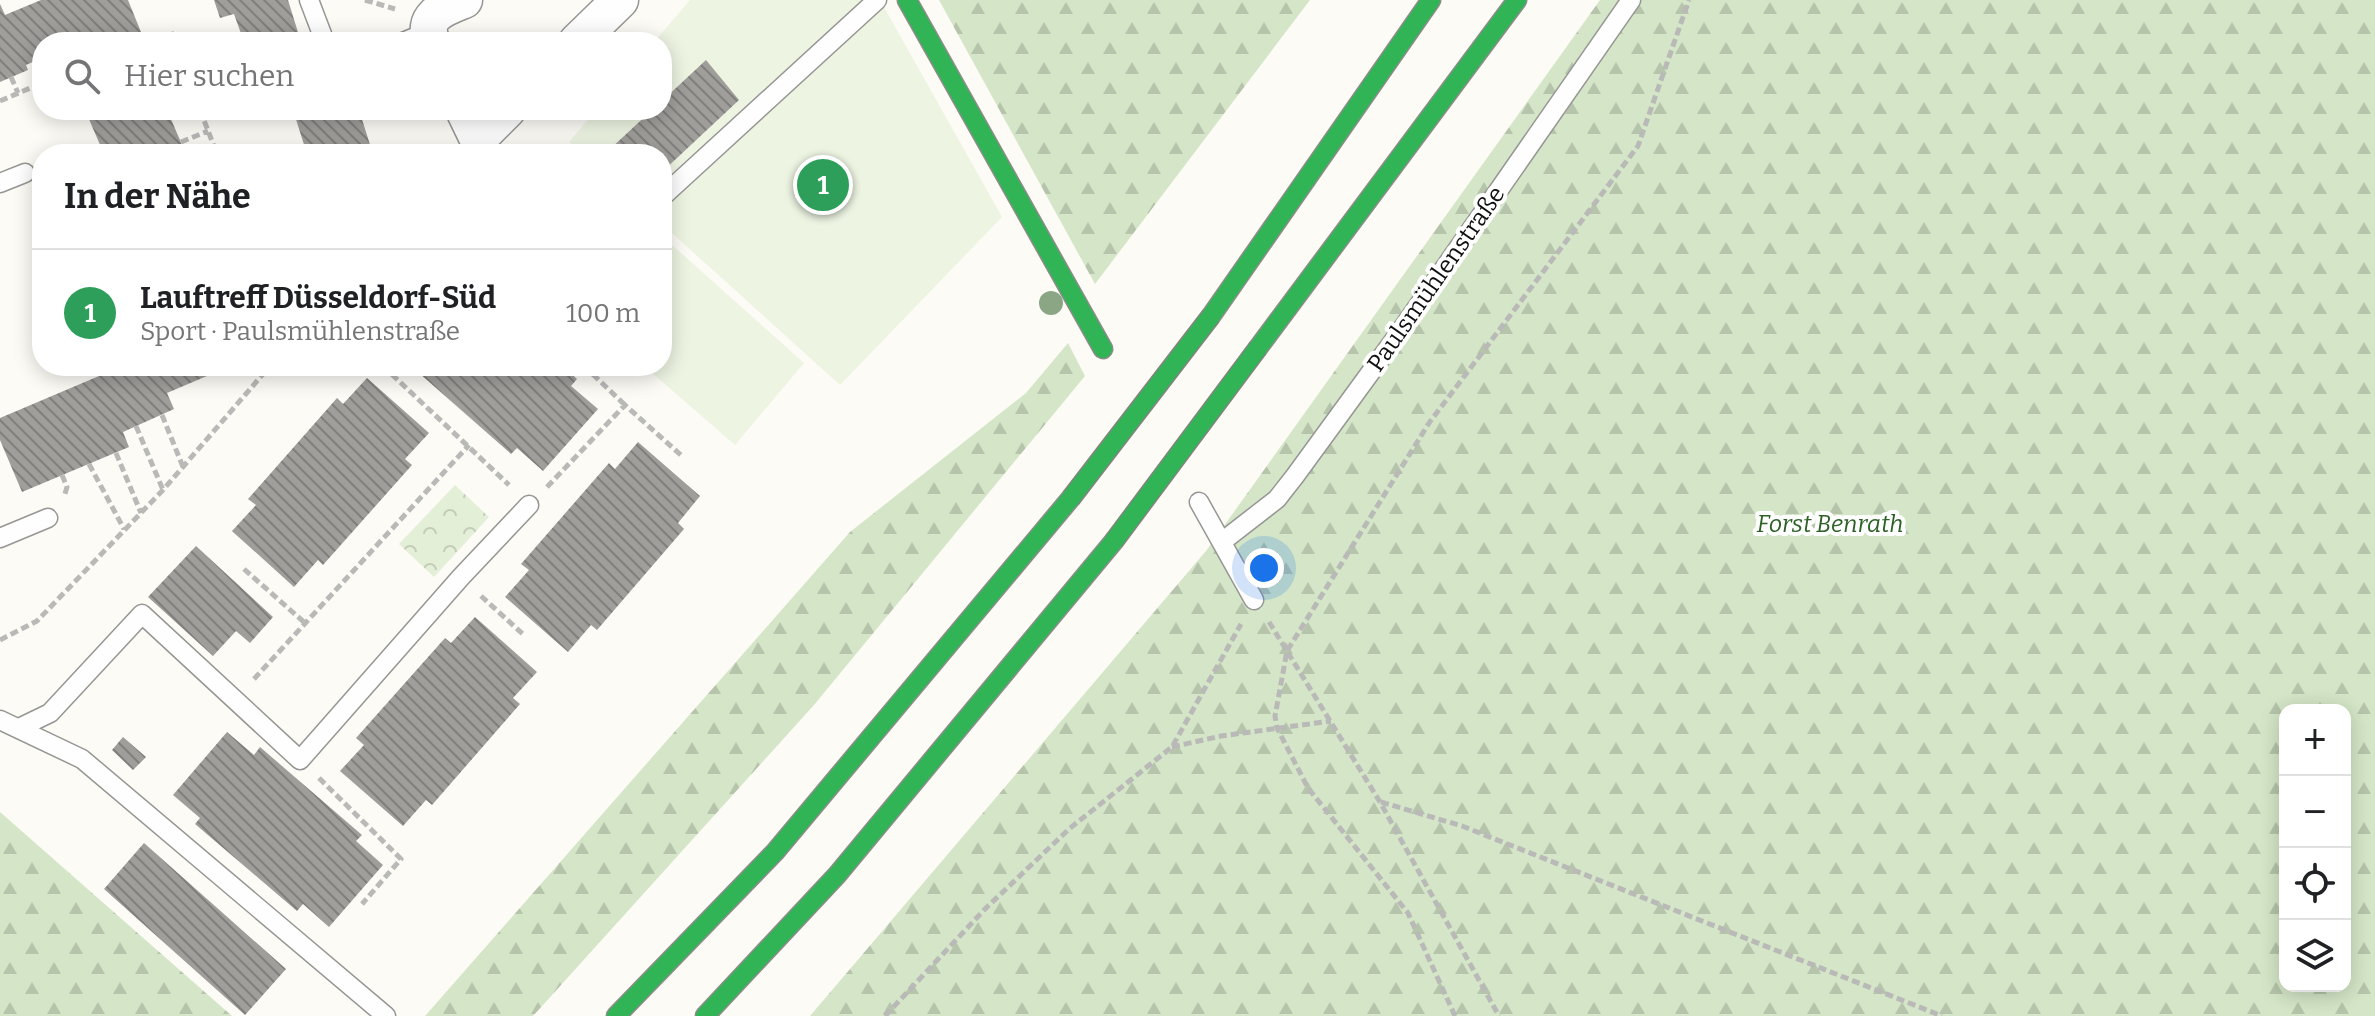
<!DOCTYPE html>
<html lang="de">
<head>
<meta charset="utf-8">
<style>
  body { margin:0; font-family:Bitter,serif; background:#f2f2f2; color:#202124 }
  .controls { position:absolute; right:24px; bottom:24px; display:grid; overflow:hidden; border-radius:16px; box-shadow:0 4px 20px #0003 }
  .controls button { width:72px; height:72px; display:grid; place-items:center; padding:0; border:0; border-bottom:2px solid #e0e0e0; background:#fff; color:#202124; font:40px sans-serif }
  .you { position:absolute; left:1264px; top:568px; width:28px; height:28px; margin:-20px; border:6px solid #fff; border-radius:50%; background:#1a73e8; box-shadow:0 0 0 12px #1a73e833 }
  .badge { display:grid; place-items:center; width:52px; height:52px; border-radius:50%; background:#636260; color:#fff; font-size:26px; font-weight:700 }
  .pin { position:absolute; translate:-50% -50%; border:4px solid #fff; box-shadow:0 2px 8px #0006 }
  .list { margin:0; padding:0; list-style:none }
  h2 { display:flex; justify-content:space-between; align-items:center; height:104px; margin:0; padding:0 32px; font-size:34px }
  h2 small { font-size:26px; font-weight:400; color:#757577 }
  .list li { display:grid; grid-template-columns:52px 1fr auto; gap:24px; align-items:center; box-sizing:border-box; height:128px; padding:0 32px; border-top:2px solid #e0e0e0 }
  .list b { display:block; font-size:30px; white-space:nowrap }
  .list p { margin:0; font-size:26px; white-space:nowrap; color:#757577 }
  .list em { font-size:26px; font-style:normal; color:#757577 }
  .icon { flex:none; width:44px; height:44px; fill:none; stroke:currentColor; stroke-width:2; stroke-linecap:round; stroke-linejoin:round }
  .map { position:relative; flex:none; width:2375px; height:1016px; overflow:hidden }
  .search { position:absolute; background:#fff; box-shadow:0 4px 20px #0003; left:32px; top:32px; width:640px; height:88px; display:flex; align-items:center; gap:20px; box-sizing:border-box; padding:0 28px; border-radius:32px; color:#757577; font-size:30px }
  .panel { position:absolute; background:#fff; box-shadow:0 4px 20px #0003; left:32px; top:144px; width:640px; height:232px; border-radius:32px }
  .map>svg:first-child { display:block }
</style>
</head>
<body>
<div class="map">
<svg width="2375" height="1016" viewBox="0 0 2375 1016">
  <defs>
    <pattern id="forest-firs" width="22" height="20" patternUnits="userSpaceOnUse" patternTransform="scale(2)"><rect width="22" height="20" fill="#d4e6c7"/><path d="M5 1l3.5 6h-7zM16 11l3.5 6h-7z" fill="#b5c4aa"/></pattern>
    <pattern id="park-crowns" width="20" height="18" patternUnits="userSpaceOnUse" patternTransform="scale(2)"><rect width="20" height="18" fill="#e4efd8"/><path d="M2 6a3 3 0 1 1 6 0M12 15a3 3 0 1 1 6 0" fill="none" stroke="#c3ccb8"/></pattern>
    <pattern id="building-back-hatch" width="6" height="6" patternUnits="userSpaceOnUse" patternTransform="scale(2)"><rect width="6" height="6" fill="#a09e9b"/><path d="M-1 5l2 2M0 0l6 6M5-1l2 2" fill="none" stroke="#817f7d"/></pattern>
  </defs>
  <rect width="100%" height="100%" fill="#fcfbf6"/>
  <path fill="url(#forest-firs)" fill-rule="evenodd" d="M939,0H1310L1095,284Z
    M1600,0H2375V1016H810L1206,551ZM2285,710H2345V986H2285Z
    M1068,343L1085,376L814,705L533,1016H425L850,532L1026,393Z
    M0,812L232,1016H0Z"/>
  <path fill="url(#park-crowns)" d="M455,485L489,517L434,577L399,544Z"/>
  <path fill="#edf4e2" d="M690,0H880L1002,217L840,385L662,224V154H583L569,142L596,110H662V42H654Z
    M662,236L804,363L735,445L644,366H662Z"/>
  <path fill="url(#building-back-hatch)" d="M41,0H128L145,42H42V58L26,65L28,70L0,82V4L5,15Z
    M214,0H288L301,42H244L234,14L220,18Z
    M706,60L739,100L662,172V154H613L609,150L652,110H662V101Z
    M85,110H167L186,154H104Z
    M293,110H359L373,154H307Z
    M95,366H219L221,370L167,393L174,409L123,432L129,447L22,492L0,440V418L99,376Z
    M411,366H563L577,379L571,386L598,409L543,471L517,448L511,454Z
    M367,378L429,433L405,459L412,465L323,565L318,560L294,587L232,531L256,505L248,499L337,398L343,404Z
    M638,442L700,496L678,523L684,529L597,630L591,625L568,652L505,597L529,570L521,564L609,463L615,469Z
    M196,546L273,617L250,643L236,631L213,656L148,597Z
    M475,617L537,672L513,698L520,704L432,805L426,800L403,826L340,771L364,745L356,738L445,638L451,643Z
    M227,732L254,755L260,747L362,835L356,841L383,865L329,927L303,904L297,911L195,824L200,818L173,795Z
    M123,737L146,757L133,770L112,750Z
    M144,843L286,969L245,1015L104,889Z"/>
  <g fill="none" stroke-linecap="round" stroke-linejoin="round">
    <defs>
      <path id="lane" d="M309,0L325,42
        M403,42L427,32
        M0,183L25,173
        M662,197L877,0
        M1199,502L1254,600
        M0,538L48,518
        M1223,541L1277,499L1295,476L1400,332L1631,0
        M0,720L82,759L386,1016
        M19,728L50,713L142,614L300,760L461,577L529,505"/>
      <path id="street" d="M432,42C420,16 444,8 464,0
        M577,42L620,0
        M464,110L478,139L507,110"/>
      <path id="fast" d="M907,0L1103,349
        M1211,316L1431,0
        M1258,348L1517,0
        M616,1016L775,852L1071,498
        M705,1016L837,875L1114,541"/>
    </defs>
    <use href="#lane" stroke="#969694" stroke-width="21"/>
    <use href="#street" stroke="#969694" stroke-width="39"/>
    <use href="#fast" stroke="#8d8c8a" stroke-width="21"/>
    <path stroke="#b9b9b8" stroke-width="5" stroke-dasharray="8 4" stroke-linecap="butt" d="M365,0L395,9
      M171,32L175,42
      M11,77L18,93
      M0,101L42,83
      M200,110L217,154
      M170,116L183,110
      M181,142L208,131
      M383,366L509,485
      M584,366L625,405
      M162,415L183,467
      M136,426L163,490
      M116,453L141,513
      M89,464L124,529
      M62,475L67,487L64,497
      M547,487L625,405L683,457
      M244,569L305,623
      M481,596L525,636
      M1269,622L1380,802L1499,1016
      M0,640L37,621L163,490L270,366
      M254,679L469,445
      M1172,747L1221,736L1331,721
      M319,778L401,859L362,904
      M1381,802L1462,826L1942,1016
      M885,1016L985,909L1069,829L1172,747L1241,624
      M1455,1016L1408,913L1308,788L1277,728L1275,716L1287,651L1429,423L1638,146L1689,0"/>
    <use href="#lane" stroke="#fffefe" stroke-width="18"/>
    <use href="#street" stroke="#fffefe" stroke-width="36"/>
    <use href="#fast" stroke="#30b455" stroke-width="18"/>
    <defs>
      <path id="fast-bridge" d="M1071,498L1211,316
        M1114,541L1258,348"/>
    </defs>
    <use href="#fast-bridge" stroke="#848381" stroke-width="21" stroke-linecap="butt"/>
    <use href="#fast-bridge" stroke="#30b455" stroke-width="18"/>
  </g>
  <circle fill="#8aa684" cx="1051" cy="303" r="12"/>
  <g text-anchor="middle" stroke-width="8" stroke-linejoin="round" paint-order="stroke">
    <g font-size="24" fill="#101010" stroke="#fff">
      <text transform="translate(1436 279) rotate(-55)" y="8">Paulsmühlenstraße</text>
    </g>
    <g font-size="24" font-style="italic" fill="#2d6126" stroke="#fff">
      <text x="1830" y="532">Forst Benrath</text>
    </g>
  </g>
</svg>
<div class="controls">
<button>+</button>
<button>−</button>
<button><svg class="icon" aria-label="locate" viewBox="0 0 24 24"><circle cx="12" cy="12" r="6"/><path d="M12 2v4M12 18v4M2 12h4M18 12h4"/></svg></button>
<button><svg class="icon" aria-label="layers" viewBox="0 0 24 24"><path d="M12 4l9 5-9 5-9-5zM3 14l9 5 9-5"/></svg></button>
</div>
<div class="you"></div>
<div class="pin badge" style="left:823px;top:185px;background:#2e9e5b">1</div>
<div class="search"><svg class="icon" aria-label="search" viewBox="0 0 24 24"><circle cx="10" cy="10" r="6"/><path d="M15 15l6 6"/></svg>Hier suchen</div>
<section class="panel">
<h2>In der Nähe<small></small></h2>
<ul class="list">
<li><span class="badge" style="background:#2e9e5b">1</span><div><b>Lauftreff Düsseldorf-Süd</b><p>Sport · Paulsmühlenstraße</p></div><em>100 m</em></li>
</ul>
</section>
</div>
</body>
</html>
